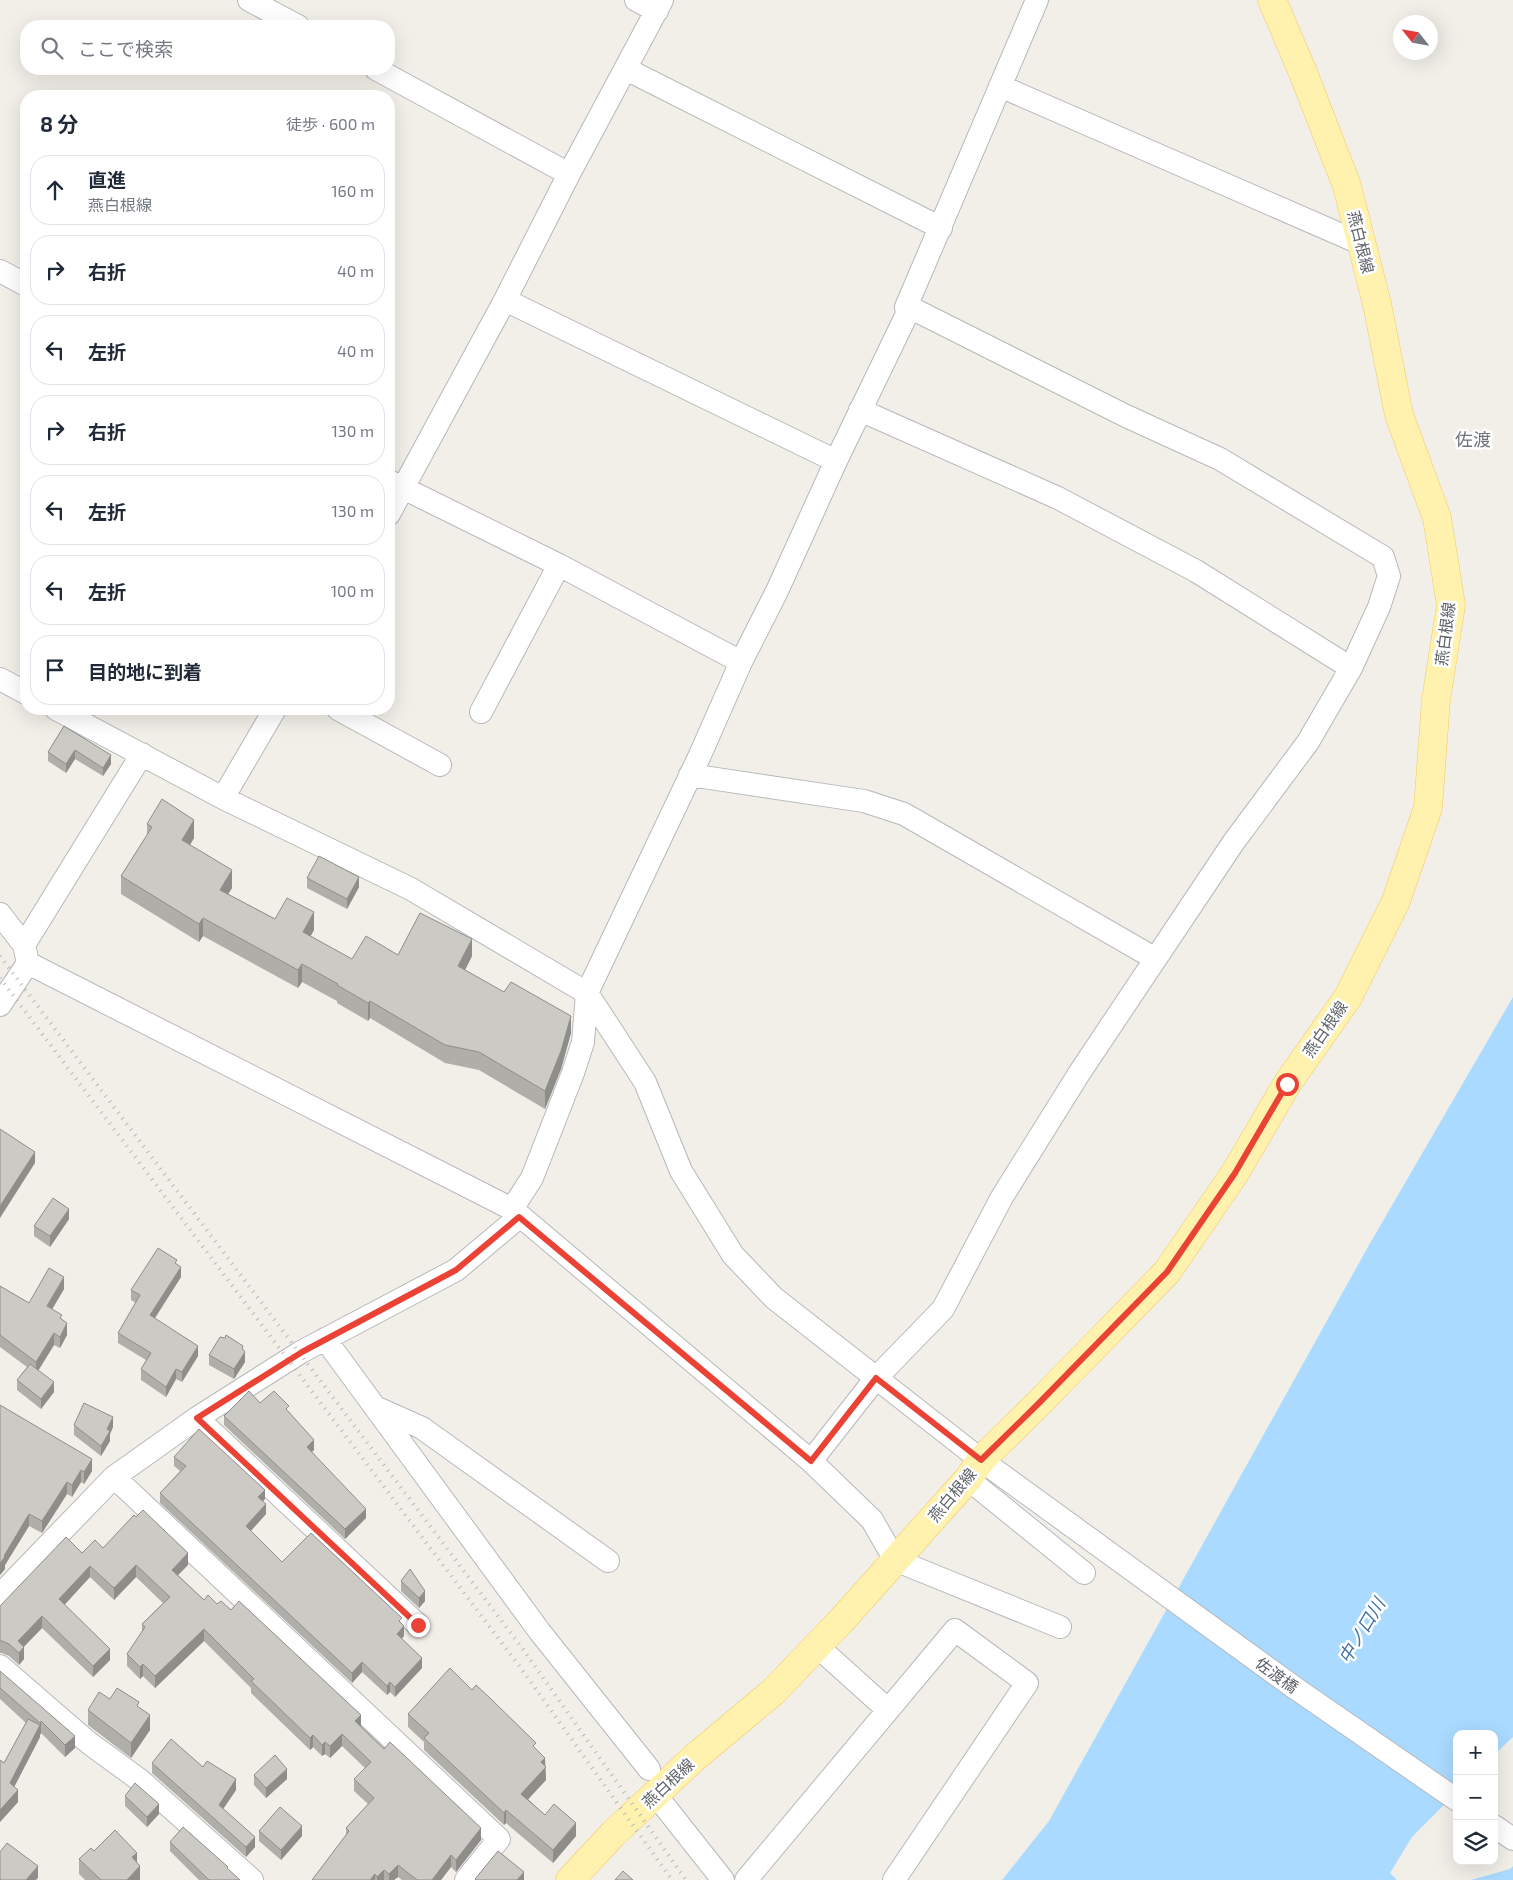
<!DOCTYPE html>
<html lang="ja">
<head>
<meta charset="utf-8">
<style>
  body { margin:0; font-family:"Exo 2","Noto Sans JP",sans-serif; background:#f6f6f7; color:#1f2937 }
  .controls { position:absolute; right:15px; bottom:15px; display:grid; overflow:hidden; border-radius:10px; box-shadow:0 5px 20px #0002 }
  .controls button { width:45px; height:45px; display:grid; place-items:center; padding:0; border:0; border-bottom:1px solid #e0e1e3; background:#fff; color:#1f2937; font:25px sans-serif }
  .compass { position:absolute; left:1393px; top:15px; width:45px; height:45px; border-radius:50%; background:#fff; box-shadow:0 5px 20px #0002; rotate:301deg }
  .stop { position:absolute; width:15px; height:15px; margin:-11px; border:4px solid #ea4335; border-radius:50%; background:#fff }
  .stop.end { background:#ea4335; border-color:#fff; box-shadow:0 1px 5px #0008 }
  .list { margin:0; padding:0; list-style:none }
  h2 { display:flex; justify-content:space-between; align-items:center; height:65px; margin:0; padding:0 20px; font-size:21px }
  h2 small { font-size:16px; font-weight:400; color:#747a83 }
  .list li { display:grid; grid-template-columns:32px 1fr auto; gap:15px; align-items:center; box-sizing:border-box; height:70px; margin:0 10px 10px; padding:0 10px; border:1px solid #e0e1e3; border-radius:20px }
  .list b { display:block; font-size:19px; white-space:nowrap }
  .list p { margin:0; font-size:16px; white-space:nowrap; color:#747a83 }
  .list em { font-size:16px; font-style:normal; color:#747a83 }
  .icon { flex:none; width:28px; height:28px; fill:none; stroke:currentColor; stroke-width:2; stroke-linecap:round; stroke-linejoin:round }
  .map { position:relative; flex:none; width:1513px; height:1880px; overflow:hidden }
  .search { position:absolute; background:#fff; box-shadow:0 5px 20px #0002; left:20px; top:20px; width:375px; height:55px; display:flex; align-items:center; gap:12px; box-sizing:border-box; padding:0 18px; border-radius:20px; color:#747a83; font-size:19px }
  .panel { position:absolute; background:#fff; box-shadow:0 5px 20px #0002; left:20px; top:90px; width:375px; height:625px; border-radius:20px }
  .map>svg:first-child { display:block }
</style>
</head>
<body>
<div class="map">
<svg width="1513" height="1880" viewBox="0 0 1513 1880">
  <rect width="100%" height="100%" fill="#f1efe8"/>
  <path fill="#aadaff" d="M1513,997V1737L1494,1755V1734H1457V1792L1412,1837L1390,1873L1397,1880H1002L1049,1821L1369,1245Z
    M1513,1866V1880H1471L1510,1869Z"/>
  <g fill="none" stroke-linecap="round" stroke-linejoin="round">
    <defs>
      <path id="minor" d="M249,0L298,26
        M636,0L657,11
        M376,69L569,174
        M626,69L941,228
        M1000,86L1362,244
        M0,271L26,285
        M505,300L836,461
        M860,410L1058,498L1196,571L1351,668
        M389,481L559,565L741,662
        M389,514L505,300L569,174L662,0
        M0,679L26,693
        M56,709L223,798L411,889L587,993L645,1082L681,1171L733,1255L774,1298L981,1460L1295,1688L1457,1800
        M338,709L440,765
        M481,712L559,565
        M690,775L864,801L904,814L1154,958
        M223,798L275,709
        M0,914L24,945
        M28,963L512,1209L811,1461L872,1520L895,1560L1060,1627
        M0,1005L28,963L24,945L142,754
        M512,1209L532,1178L573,1073L583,1042L587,993L700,755L741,662L777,591L836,461L907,314L906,307L1037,0
        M325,1339L540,1632L649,1769
        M375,1407L422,1428L608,1561
        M197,1418L418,1625
        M811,1461L876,1378L943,1309L1002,1197L1080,1072L1233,843L1308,742L1351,668L1379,607L1389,576L1383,557L1220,459L1126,416L907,306
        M114,1477L499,1839L466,1880
        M968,1479L1084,1573
        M0,1595L114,1477L197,1418L301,1352L456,1270L519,1217
        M817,1646L888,1710
        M0,1666L89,1743L141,1781L252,1880
        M655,1794L723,1880
        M1494,1826L1513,1839
        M746,1880L955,1630L1027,1683L894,1880"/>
      <path id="major" d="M570,1880L613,1834L694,1758L773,1692L841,1621L968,1479L981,1460L1039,1403L1167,1272L1235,1173L1287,1084L1348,997L1396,901L1428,808L1436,700L1451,605L1437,518L1399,415L1377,304L1347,186L1304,75L1272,0"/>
    </defs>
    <use href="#minor" stroke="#b5b8bc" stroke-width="24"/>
    <use href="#major" stroke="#f2c960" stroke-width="29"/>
    <use href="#minor" stroke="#fff" stroke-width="22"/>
    <use href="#major" stroke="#fff2af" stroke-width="28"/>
    <path stroke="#b6b7b8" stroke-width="4" stroke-dasharray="1 6" stroke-linecap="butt" d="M0,956L522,1648L686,1880
      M0,978L520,1667L672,1880"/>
  </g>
  <path fill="#afaea9" d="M64,726L111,764L103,776L75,759L66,773L48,761V752Z
    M147,824L194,838L190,845L232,888L228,894L275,919L314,930L310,936L352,959L398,955L472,956L465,970L571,1033L561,1069L545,1109L479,1070L445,1063L370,1018L368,1021L337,1003V1001L302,982L298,988L203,936L199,942L121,894V876L147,835Z
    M307,878L359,887L347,909L307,888Z
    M69,1219L50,1247L34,1236V1226Z
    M177,1265L181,1277L154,1318L198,1356L182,1382L176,1379L166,1397L141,1380V1369L146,1360L118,1343V1333L136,1303L131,1300V1290Z
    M0,1286L29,1303L64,1289L52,1309L62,1319L67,1335L60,1348L54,1345L38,1371L54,1392L41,1409L17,1390V1380L27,1367L0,1347Z
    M243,1350L245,1362L234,1379L209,1365V1355Z
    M260,1403L289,1412L314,1450L312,1452L366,1518L345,1539L224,1425V1416Z
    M0,1405L92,1471L84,1484L81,1482L72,1497L67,1494L42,1533L29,1526L5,1565V1569L0,1575Z
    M74,1425L113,1427L110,1434V1441L101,1456L74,1435Z
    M174,1457L265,1499L263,1501L266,1514L251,1531L282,1562L402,1623L404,1636L402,1638L422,1668L395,1697L390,1692L387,1695L362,1672L352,1683L160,1503V1493L180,1471L174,1466Z
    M103,1548L188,1565L178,1575L204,1600L217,1604L231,1610L361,1726L481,1840L456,1872L451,1867L441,1880H402L398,1877L394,1880H312L346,1835V1828L368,1804L354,1791V1779L365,1768L342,1746L330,1758L325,1754L322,1756L313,1747L310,1750L251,1693V1688L204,1641L155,1688L143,1676L140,1679L127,1666V1654L142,1632V1624L163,1603L136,1577L114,1600L90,1577L64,1604L110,1660L93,1677L42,1628L24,1646V1659L19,1665L9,1656L2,1653H0V1606L82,1553Z
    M401,1581L425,1601L419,1608L401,1591Z
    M0,1671L75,1748L65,1757L41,1733L40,1735V1737L14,1787L18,1802L0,1822V1760L4,1763L26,1723L0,1699Z
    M472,1690L536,1749L545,1766L546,1780L528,1799L545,1815L576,1836L553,1863L506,1823L504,1825L424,1750V1742L408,1727V1714Z
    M110,1699L139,1708L150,1730L131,1758L88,1725V1710Z
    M152,1763L203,1767L236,1790L223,1809L255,1847L246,1857L152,1773Z
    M254,1775L287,1779L266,1798L254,1785Z
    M125,1796L159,1814L147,1827L125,1806Z
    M259,1831L302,1836L281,1860L259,1841Z
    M170,1842L228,1870L240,1880H199L170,1851Z
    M94,1851L137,1863L140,1880H85L79,1874V1859Z"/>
  <path fill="#8f8d8a" d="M75,750V759L66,773V764Z
    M111,755V764L103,776V768Z
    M194,820V838L182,858V840Z
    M232,870V888L220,907V890Z
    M359,877V887L347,909V899Z
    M314,912V930L303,950V932Z
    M203,918V936L199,942V924Z
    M472,939V956L458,984V966Z
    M302,964V982L298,988V970Z
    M370,1001V1018L368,1021V1003Z
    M571,1016V1033L561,1069L545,1109V1091Z
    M35,1152V1163L0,1218V1206Z
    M69,1209V1219L50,1247V1236Z
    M181,1267V1277L150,1326V1315Z
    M64,1277V1289L47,1318V1306Z
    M67,1323V1335L60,1348V1337Z
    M54,1333V1345L36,1374V1362Z
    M198,1346V1356L182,1382V1372Z
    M243,1346V1355L245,1352V1362L234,1379V1369Z
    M176,1369V1379L166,1397V1387Z
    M54,1382V1392L41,1409V1399Z
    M113,1417V1427L110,1434V1441L101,1456V1446L107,1429Z
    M314,1440V1450L307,1456V1447Z
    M92,1459V1471L84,1484V1472Z
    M81,1470V1482L72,1497V1485Z
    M67,1482V1494L42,1533V1521Z
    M265,1490V1499L258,1506V1497Z
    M266,1504V1514L246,1536V1526Z
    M366,1509V1518L345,1539V1529Z
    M29,1514V1526L5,1565V1569L0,1575V1563Z
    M188,1553V1565L172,1581V1570Z
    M136,1565V1577L114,1600V1588Z
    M90,1566V1577L59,1611V1599Z
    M425,1591V1601L419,1608V1598Z
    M42,1616V1628L18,1653V1641Z
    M404,1626V1636L397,1643V1634Z
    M204,1629V1641L155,1688V1676Z
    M24,1647V1659L19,1665V1653Z
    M110,1649V1660L93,1677V1666Z
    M422,1658V1668L395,1697V1687Z
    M362,1662V1672L352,1683V1673Z
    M143,1664V1676L140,1679V1667Z
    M390,1682V1692L387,1695V1686Z
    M150,1715V1730L131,1758V1743Z
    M361,1715V1727L355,1721Z
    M41,1721V1733L40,1735V1723Z
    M40,1725V1737L10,1795V1783Z
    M342,1734V1746L330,1758V1746Z
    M313,1735V1747L310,1750V1738Z
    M75,1736V1748L65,1757V1745Z
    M325,1742V1754L322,1756V1745Z
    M545,1758L546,1780L521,1807V1794L541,1762Z
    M287,1769V1779L266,1798V1788Z
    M236,1779V1790L219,1815V1805Z
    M18,1790V1802L0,1822V1810Z
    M159,1804V1814L147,1827V1817Z
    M506,1810V1823L504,1825V1813Z
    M576,1823V1836L553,1863V1850Z
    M302,1826V1836L281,1860V1850Z
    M481,1828V1840L456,1872V1860Z
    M255,1837V1847L246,1857V1847Z
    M137,1853V1868L132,1857Z
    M451,1855V1867L441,1880H432Z
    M398,1865V1877L394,1880H389V1874Z
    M38,1866V1878L36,1880H26Z
    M140,1866V1880H127Z
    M384,1870V1880H377V1877Z
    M524,1872V1880H517Z
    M375,1874V1880H370Z"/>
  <path fill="#cccac5" stroke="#8f8d8a" d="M64,726L111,755L103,768L75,750L66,764L48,752Z
    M162,799L194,820L182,840L232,870L220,890L275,919L287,898L314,912L303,932L352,959L366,936L398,955L420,913L472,939L458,966L504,992L511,982L571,1016L561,1051L545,1091L479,1052L445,1045L370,1001L368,1003L337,985L338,984L302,964L298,970L203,918L199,924L121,876L152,827L147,824Z
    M319,856L359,877L347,899L307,878Z
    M0,1129L35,1152L0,1206Z
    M53,1198L69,1209L50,1236L34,1226Z
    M158,1248L177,1260L175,1263L181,1267L150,1315L198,1346L182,1372L176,1369L166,1387L141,1369L151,1353L118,1333L140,1295L131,1290Z
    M49,1268L64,1277L47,1306L62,1315L60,1318L67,1323L60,1337L54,1333L36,1362L0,1335V1286L29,1303Z
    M226,1335L243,1346L242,1348L245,1352L234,1369L209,1355L220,1337L225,1338Z
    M30,1364L54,1382L41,1399L17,1380Z
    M249,1391L260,1403L274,1391L289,1406L286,1409L314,1440L307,1447L366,1509L345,1529L224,1416Z
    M84,1403L113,1417L107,1429L110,1431L101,1446L74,1425Z
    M0,1405L92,1459L84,1472L81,1470L72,1485L67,1482L42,1521L29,1514L4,1556L5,1557L0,1563Z
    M199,1429L265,1490L258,1497L266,1504L246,1526L282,1562L311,1533L402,1618L399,1621L404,1626L397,1634L422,1658L395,1687L390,1682L387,1686L362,1662L352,1673L160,1493L186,1466L174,1457Z
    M143,1510L188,1553L172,1570L204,1600L208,1595L217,1604L221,1601L231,1610L239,1601L361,1715L355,1721L384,1749L390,1742L481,1828L456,1860L451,1855L432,1880H417L398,1865L389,1874L384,1870L377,1877L375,1874L370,1880H312L349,1831L346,1828L374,1798L354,1779L371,1762L342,1734L330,1746L325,1742L322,1745L313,1735L310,1738L251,1681L254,1679L204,1629L155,1676L143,1664L140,1667L127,1654L145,1627L142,1624L170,1597L136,1565L114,1588L90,1566L59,1599L110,1649L93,1666L42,1616L18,1641L24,1647L19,1653L9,1644L2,1641H0V1606L66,1537L82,1553L95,1540L103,1548L134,1515L136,1517Z
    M410,1569L425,1591L419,1598L401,1581Z
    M450,1668L472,1690L476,1685L491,1699L536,1743L533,1746L545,1758L541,1762L546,1767L521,1794L545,1815L554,1804L576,1823L553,1850L506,1810L504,1813L424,1738L429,1733L408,1714Z
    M0,1671L75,1736L65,1745L41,1721L40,1723L0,1688Z
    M117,1688L139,1702L137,1706L150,1715L131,1743L88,1710L99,1692L110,1699Z
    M28,1719L40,1725L10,1783L18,1790L0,1810V1760L4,1763Z
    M171,1739L203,1767L207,1761L236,1779L219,1805L255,1837L246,1847L152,1763Z
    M275,1755L287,1769L266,1788L254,1775Z
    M135,1783L159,1804L147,1817L125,1796Z
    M280,1807L302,1826L281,1850L259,1831Z
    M183,1827L228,1867L227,1868L240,1880H209L170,1842Z
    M115,1830L137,1853L132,1857L140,1866L127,1880H101L79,1859L91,1848L94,1851Z
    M7,1843L38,1866L26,1880H0V1852Z
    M498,1851L524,1872L517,1880H476L475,1879Z
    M623,1871L633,1880H615Z"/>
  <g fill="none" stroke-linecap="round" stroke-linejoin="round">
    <path stroke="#ea4335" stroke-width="6" d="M418,1625L197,1418L302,1352L456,1270L519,1217L811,1461L876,1378L981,1460L1039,1403L1167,1272L1235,1173L1287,1084"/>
  </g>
  <g text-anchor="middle" stroke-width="5" stroke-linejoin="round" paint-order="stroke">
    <g font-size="16" fill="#5f6368" stroke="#fff">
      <text transform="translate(1361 242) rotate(76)" y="6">燕白根線</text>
      <text transform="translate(1445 634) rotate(-83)" y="6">燕白根線</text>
      <text transform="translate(1325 1029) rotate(-55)" y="6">燕白根線</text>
      <text transform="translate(952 1495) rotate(-50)" y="6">燕白根線</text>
      <text transform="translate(1277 1675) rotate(36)" y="6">佐渡橋</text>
      <text transform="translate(668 1783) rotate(-43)" y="6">燕白根線</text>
    </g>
    <g font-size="18" fill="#70757a" stroke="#fff">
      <text x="1473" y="446">佐渡</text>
    </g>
    <g font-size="18" font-style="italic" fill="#4174aa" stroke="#fff">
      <text transform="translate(1362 1631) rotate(-59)" y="6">中ノ口川</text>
    </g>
  </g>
</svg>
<div class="controls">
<button>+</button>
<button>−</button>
<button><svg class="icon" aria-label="layers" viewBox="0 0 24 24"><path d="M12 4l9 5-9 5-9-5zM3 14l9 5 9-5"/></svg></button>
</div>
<svg class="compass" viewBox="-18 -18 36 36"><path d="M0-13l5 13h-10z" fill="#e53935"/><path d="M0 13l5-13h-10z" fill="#747a83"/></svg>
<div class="stop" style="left:1287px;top:1084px"></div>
<div class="stop end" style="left:418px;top:1625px"></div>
<div class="search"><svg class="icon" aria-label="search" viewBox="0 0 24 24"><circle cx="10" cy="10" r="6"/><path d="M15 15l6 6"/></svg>ここで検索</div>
<section class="panel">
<h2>8 分<small>徒歩 · 600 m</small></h2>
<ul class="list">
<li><svg class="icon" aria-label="ahead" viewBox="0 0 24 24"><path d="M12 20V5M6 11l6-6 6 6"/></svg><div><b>直進</b><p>燕白根線</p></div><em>160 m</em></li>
<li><svg class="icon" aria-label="right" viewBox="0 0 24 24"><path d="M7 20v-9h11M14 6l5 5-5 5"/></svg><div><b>右折</b></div><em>40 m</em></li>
<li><svg class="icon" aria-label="left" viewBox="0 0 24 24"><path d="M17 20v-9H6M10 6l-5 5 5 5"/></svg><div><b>左折</b></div><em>40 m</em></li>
<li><svg class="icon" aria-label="right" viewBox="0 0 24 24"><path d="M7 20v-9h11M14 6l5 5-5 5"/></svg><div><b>右折</b></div><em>130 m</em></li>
<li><svg class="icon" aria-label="left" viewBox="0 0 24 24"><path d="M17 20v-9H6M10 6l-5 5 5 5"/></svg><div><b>左折</b></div><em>130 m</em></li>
<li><svg class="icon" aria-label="left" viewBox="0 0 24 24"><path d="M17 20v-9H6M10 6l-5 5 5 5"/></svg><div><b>左折</b></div><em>100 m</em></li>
<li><svg class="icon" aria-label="arrive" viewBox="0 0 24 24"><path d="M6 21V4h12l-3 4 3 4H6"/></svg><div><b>目的地に到着</b></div></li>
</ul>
</section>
</div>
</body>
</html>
